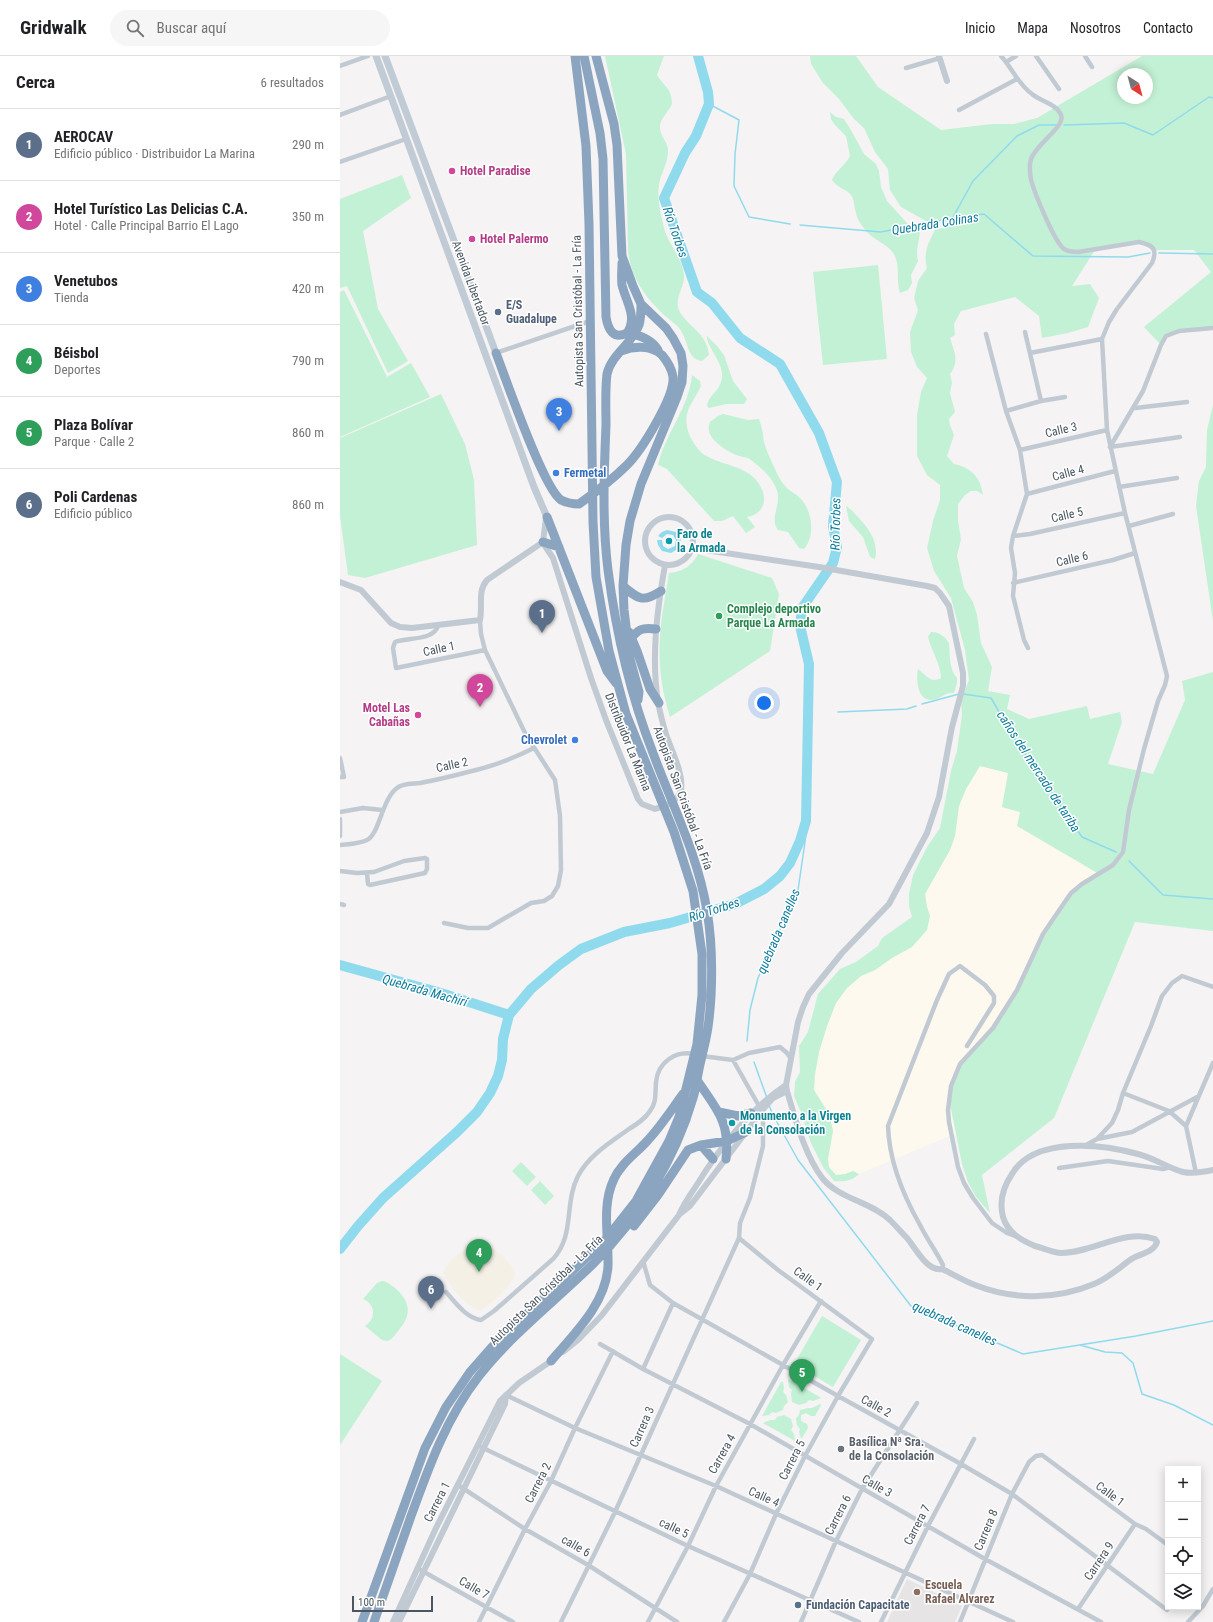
<!DOCTYPE html>
<html lang="es">
<head>
<meta charset="utf-8">
<style>
  body { margin:0; font-family:"Roboto Condensed",sans-serif; background:#f6f6f6; color:#202124 }
  .controls { position:absolute; right:12px; bottom:12px; display:grid; overflow:hidden; border-radius:0px; box-shadow:0 2px 10px #0003 }
  .controls button { width:36px; height:36px; display:grid; place-items:center; padding:0; border:0; border-bottom:1px solid #e0e0e0; background:#fff; color:#202124; font:20px sans-serif }
  .compass { position:absolute; left:777px; top:12px; width:36px; height:36px; border-radius:50%; background:#fff; box-shadow:0 2px 10px #0003; rotate:144deg }
  .scale { position:absolute; left:12px; bottom:10px; width:81px; box-sizing:border-box; padding-left:4px; border:2px solid #4a5661; border-top:0; font-size:11px; line-height:14px; white-space:nowrap; color:#4a5661; -webkit-text-stroke:3px #fff; paint-order:stroke }
  .you { position:absolute; left:424px; top:647px; width:14px; height:14px; margin:-10px; border:3px solid #fff; border-radius:50%; background:#1a73e8; box-shadow:0 0 0 6px #1a73e833 }
  .badge { display:grid; place-items:center; width:26px; height:26px; border-radius:50%; background:#db2777; color:#fff; font-size:13px; font-weight:700 }
  .pin { position:absolute; translate:-50% -33px; filter:drop-shadow(0 1px 2px #0008) }
  .pin::after { content:''; position:absolute; top:21px; width:14px; height:12px; background:inherit; clip-path:polygon(0 0,100% 0,50% 100%) }
  .list { margin:0; padding:0; list-style:none }
  h2 { display:flex; justify-content:space-between; align-items:center; height:52px; margin:0; padding:0 16px; font-size:17px }
  h2 small { font-size:13px; font-weight:400; color:#757577 }
  .list li { display:grid; grid-template-columns:26px 1fr auto; gap:12px; align-items:center; box-sizing:border-box; height:72px; padding:0 16px; border-top:1px solid #e0e0e0 }
  .list b { display:block; font-size:15px; white-space:nowrap }
  .list p { margin:0; font-size:13px; white-space:nowrap; color:#757577 }
  .list em { font-size:13px; font-style:normal; color:#757577 }
  .icon { flex:none; width:22px; height:22px; fill:none; stroke:currentColor; stroke-width:2; stroke-linecap:round; stroke-linejoin:round }
  .map { position:relative; flex:none; width:873px; height:1566px; overflow:hidden }
  header { display:flex; align-items:center; gap:24px; box-sizing:border-box; height:56px; padding:0 20px; background:#fff; border-bottom:1px solid #e0e0e0 }
  header strong { font-size:19px }
  nav { display:flex; gap:22px; margin-inline-start:auto; font-size:14px }
  .search { width:280px; height:36px; background:#f6f6f6; display:flex; align-items:center; gap:10px; box-sizing:border-box; padding:0 14px; border-radius:22px; color:#757577; font-size:15px }
  main { display:flex }
  aside { flex:1; background:#fff }
  .map>svg:first-child { display:block }
</style>
</head>
<body>
<header>
<strong>Gridwalk</strong>
<div class="search"><svg class="icon" aria-label="search" viewBox="0 0 24 24"><circle cx="10" cy="10" r="6"/><path d="M15 15l6 6"/></svg>Buscar aquí</div>
<nav><a>Inicio</a><a>Mapa</a><a>Nosotros</a><a>Contacto</a></nav>
</header>
<main>
<aside>
<h2>Cerca<small>6 resultados</small></h2>
<ul class="list">
<li><span class="badge" style="background:#5c6f8a">1</span><div><b>AEROCAV</b><p>Edificio público · Distribuidor La Marina</p></div><em>290 m</em></li>
<li><span class="badge" style="background:#d1479c">2</span><div><b>Hotel Turístico Las Delicias C.A.</b><p>Hotel · Calle Principal Barrio El Lago</p></div><em>350 m</em></li>
<li><span class="badge" style="background:#3f7fe0">3</span><div><b>Venetubos</b><p>Tienda</p></div><em>420 m</em></li>
<li><span class="badge" style="background:#2e9e5b">4</span><div><b>Béisbol</b><p>Deportes</p></div><em>790 m</em></li>
<li><span class="badge" style="background:#2e9e5b">5</span><div><b>Plaza Bolívar</b><p>Parque · Calle 2</p></div><em>860 m</em></li>
<li><span class="badge" style="background:#5c6f8a">6</span><div><b>Poli Cardenas</b><p>Edificio público</p></div><em>860 m</em></li>
</ul>
</aside>
<div class="map">
<svg width="873" height="1566" viewBox="0 0 873 1566">
  <rect width="100%" height="100%" fill="#f5f3f3"/>
  <path fill="#fdf9ef" d="M640,710L668,717L662,751L680,756L759,818L685,918L608,1038L613,1065L617,1077L519,1118L513,1115L505,1118L496,1119L489,1111L488,1103L493,1075L489,1058L474,1034L475,1018L479,996L487,970L496,947L507,932L521,920L535,914L552,902L590,860L587,851L585,838L610,794L615,780L619,750L626,733Z"/>
  <path fill="#e6e4e5" d="M567,1523L622,1550L615,1566H547Z"/>
  <path fill="#c3f1d5" fill-rule="evenodd" d="M265,0H324L317,19C324,31 332,32 332,48C329,56 319,63 320,72C320,80 328,86 328,95C328,105 323,114 320,124C316,139 320,156 324,172C328,188 342,201 344,219C345,231 334,241 339,254C346,270 367,276 369,299L362,305C346,303 349,284 339,272C335,267 328,263 323,258C304,240 289,218 288,192L286,98Z
    M470,0H516L538,31L601,74L652,68H674L697,62L802,0H873V273L840,277L827,281L821,289L804,271L871,216L854,194H814L799,187L755,194L732,230L750,228L759,242L748,271L728,277L702,282L699,260L675,241L621,255L614,268L615,279L610,282C614,295 620,306 610,318L612,327L610,337L615,356L609,363L610,369L614,379L607,400L614,408C631,411 641,422 643,439L637,435H631L625,439L618,448V465L621,483L617,500L624,532L633,546L637,559L641,587L652,611L648,635L670,639L667,653L689,663L747,650L750,663L780,656L782,666L768,708L813,718L845,644L842,625L873,616V875L795,866L714,1062L642,1119L650,1157L636,1141L628,1126L622,1108L608,1038L620,1008L653,972L677,934L703,878L731,837L759,818L677,770L680,756L662,751L668,717L640,710L626,733L619,750L615,780L610,794L585,838L587,851L590,860L587,874L572,891L552,902L535,914L521,920L507,932L496,947L487,970L479,996L475,1018L474,1034L489,1058L493,1075L488,1103L489,1111L496,1119L505,1118L513,1115L519,1118C512,1125 504,1126 494,1125L483,1111L471,1087L462,1059L454,1040L455,1026L460,1016L459,990L468,976L478,938L500,913L516,906L538,890L542,882L572,861L569,850V838L573,819L587,791L600,772L611,715L617,695L622,659L621,645L629,624L625,594L611,542L594,515L587,492L593,465L600,444V429L587,419L577,400V359L581,336L587,322L577,311L571,296L570,276L578,254L574,242L578,225L587,212C583,198 588,187 595,174L602,172L606,173L603,167L604,162L596,165H586L561,151L550,134L548,113L535,96L524,72L514,63L499,43L483,27L471,8ZM783,18H807V42H783Z
    M490,56L496,61L504,63L512,76L524,98L536,108L539,115L541,131L547,145L567,167L572,172L580,173C580,185 575,193 578,205L571,219L572,227L568,234L560,237C556,224 560,212 555,200C550,189 537,186 529,178C524,173 517,164 516,157C514,151 515,145 511,139C507,133 498,133 492,124C496,114 505,110 510,100L506,80L495,69L491,63Z
    M62,119L71,142L23,175L38,253L68,305L48,317L7,230L0,232V143Z
    M538,209L547,303L483,309L473,216Z
    M4,234L47,321L71,307L90,341L0,381V236Z
    M367,280L377,290L384,299L393,325L407,343L404,348H386L369,352L367,350C369,337 383,335 382,317C381,304 366,289 367,280Z
    M352,319L360,325L361,330C353,348 341,355 349,378C352,385 357,393 363,398C383,411 414,409 423,436C424,441 425,446 422,451C419,457 413,460 407,461L415,471L406,477L393,460L382,465H374L327,413L318,409C325,378 349,352 352,319Z
    M101,338L125,388L134,424L137,489L25,522L8,519L0,460V382Z
    M873,349V565L856,450L859,425L866,411L867,374Z
    M383,358L408,364L419,363C422,371 423,378 424,386C426,394 430,402 433,409C437,417 441,427 448,433C451,436 456,438 460,442C472,454 476,479 464,493L459,492L448,476L438,474C430,463 439,452 438,441C438,432 431,422 425,416C420,411 414,406 408,402C405,401 402,401 399,400C390,397 371,386 369,375C368,372 369,369 370,366L378,360Z
    M506,450C511,453 514,457 518,461C529,473 539,486 535,503L530,501L523,481L509,465Z
    M358,498L432,522L439,538L430,595L330,661C322,636 318,608 320,582C321,560 326,538 329,517C342,516 352,510 358,498Z
    M591,576C600,576 604,580 609,587C610,598 609,614 617,622V627L614,637C604,636 600,644 591,644C577,644 576,623 578,613C586,619 591,628 601,622C601,609 591,594 588,581Z
    M181,1106L196,1121L187,1130L172,1115Z
    M200,1125L214,1140L205,1149L191,1134Z
    M42,1225C47,1225 51,1229 55,1232C71,1246 72,1259 58,1275C55,1279 52,1284 47,1285L42,1284L25,1270C36,1263 36,1248 23,1243L37,1227Z
    M482,1260L521,1284L493,1331L454,1308Z
    M0,1298L42,1325L0,1389Z
    M448,1323L480,1341L481,1342L473,1345L469,1344L466,1347L459,1349L452,1346L451,1338L452,1334L449,1331Z
    M441,1326H443L444,1332L443,1336L446,1339L448,1346L444,1350L443,1354L436,1357L432,1356L429,1359L422,1360Z
    M480,1348L481,1349L475,1360H471L466,1357L461,1359V1365L467,1368L468,1372L462,1382H461L459,1376L460,1373L457,1369L456,1362L459,1359L460,1354L468,1352H472Z
    M444,1359L451,1363L453,1370L451,1374L454,1378L455,1385L423,1367L430,1364H435L437,1361Z"/>
  <path fill="#f5f0e5" d="M141,1188C153,1190 173,1206 175,1218C174,1227 148,1252 139,1254C130,1253 105,1226 104,1217C106,1204 128,1189 141,1188Z"/>
  <path fill="#90daee" d="M327,474L336,476L341,483L339,492L331,497L322,495L318,489L317,484H322L323,490L328,493L335,490L336,484L333,479L327,478L322,482L318,480L322,476Z"/>
  <g fill="none" stroke-linecap="round" stroke-linejoin="round">
    <path stroke="#90daee" stroke-width="1.5" d="M369,48L399,64L395,98L394,130L409,161L450,168
      M724,69L784,67L813,79L869,41L873,42
      M612,163L633,125L677,80L699,69H716
      M460,169L541,176L596,165L644,158L693,200L788,201L810,197
      M819,197L873,198
      M623,638L651,642L673,680L742,781L776,796
      M582,648L619,638
      M498,656L567,653L576,650
      M789,805L823,839L873,843
      M407,985L410,954L418,922L458,834L465,786L466,765
      M414,1006L427,1042
      M429,1049L432,1057L458,1104L571,1250L683,1298L796,1280L873,1265
      M740,1289L765,1296L782,1297L793,1307L802,1338L834,1349L873,1369"/>
    <path stroke="#90daee" stroke-width="10" d="M0,909L101,937L169,959
      M0,1193L18,1170L43,1142L117,1076L137,1056L150,1037L158,1020L162,1004L163,983L169,959L191,933L219,909L241,893L284,876L330,867L395,848L424,833L440,820L450,807L460,785L466,765L469,608L460,570L462,552L493,507L497,491L493,470L497,426L479,377L440,308L400,282L372,247L357,236L324,142L345,97L356,80L369,48L368,36L358,0"/>
    <path stroke="#c1cad2" stroke-width="4.5" d="M661,0C672,12 678,28 692,38C700,45 717,48 721,59C726,70 696,88 691,103C689,109 690,118 691,124C695,138 714,185 724,193C729,196 733,196 738,196L799,186C813,189 818,193 812,207L777,253L769,266L762,283L767,374L785,457L827,620L825,629L818,645L804,693L789,754L783,796L773,809L742,828L731,837L720,853L703,878L677,934L653,972L620,1008L611,1030L608,1054L609,1066L618,1111L624,1127L633,1142L652,1167L667,1177L675,1180
      M696,0L719,33
      M745,0L752,11
      M666,6L676,0
      M0,10L28,0
      M566,12L600,2
      M619,54L677,23
      M0,59L51,40
      M0,106L66,83
      M685,276L701,345
      M646,278L666,355L680,394L687,438L673,480L671,492L675,517L673,540L684,584L688,592
      M156,297L250,265
      M690,297L762,283
      M795,352L847,346
      M666,355L701,345L725,341
      M770,391L803,335L821,289L826,280L839,275L873,272
      M770,391L840,381
      M680,394L767,374
      M779,431L837,422
      M687,438L775,415
      M789,470L833,458
      M673,480L690,478L785,457
      M673,527L773,504L795,497
      M98,570C93,585 68,581 55,586L53,592L56,612L145,594
      M0,702L4,721H0
      M0,756L23,752L42,754
      M0,763V780
      M0,789C9,788 19,788 27,784C39,779 42,743 57,732C63,727 72,728 80,727C96,724 113,720 128,716C151,711 174,702 194,692
      M0,815L17,817L34,816L64,805L85,802L87,803V813L85,817L30,829L28,828L27,817
      M0,848L4,849
      M104,867L128,872H148L191,847L204,845L212,840L218,830L221,814L220,760L215,724L186,679L145,594L141,578L140,564
      M362,1000L393,1004L409,997L440,991L447,997L451,1003
      M393,1004L419,1050
      M783,1037L829,1055L846,1070
      M757,1083L772,1067L778,1054L783,1037L811,970L822,940L832,927L842,920L873,931
      M746,1089L757,1083L792,1076L859,1040
      M719,1112L768,1105L823,1113L831,1111
      M856,1117L846,1070L873,1007
      M303,1205L310,1229L333,1247L498,1340L621,1408L672,1438L827,1554
      M602,1213L603,1209C596,1195 587,1183 580,1169C563,1139 549,1104 548,1070L597,944L609,918L620,910L645,929L654,940V947L627,990
      M106,1236C115,1246 126,1262 141,1264L154,1255L213,1203C235,1180 224,1147 238,1120C249,1099 271,1086 289,1073C297,1068 305,1063 310,1055C317,1046 315,1037 316,1026C318,1006 336,994 354,998
      M260,1288L303,1313L410,1368L645,1503L761,1566
      M303,1313L333,1247
      M166,1339L235,1372L376,1430L673,1566
      M141,1391L348,1490L519,1566
      M121,1431L185,1473L248,1509L337,1566
      M77,1512L173,1566
      M738,1553L795,1468
      M139,1566L185,1473L211,1425L235,1372L273,1295
      M221,1566L275,1456L399,1182L400,1167L410,1142L423,1090V1063L421,1055
      M308,1566L348,1490L376,1430L443,1309L481,1245
      M384,1566L410,1518L436,1458L465,1400L498,1340L532,1283L438,1214L399,1182
      M461,1566L496,1485L522,1433L577,1347
      M541,1566L588,1470L634,1383
      M620,1566L672,1438L689,1406L696,1400L702,1399L795,1468L806,1473L828,1489
      M848,1566L863,1550L873,1533"/>
    <path stroke="#c1cad2" stroke-width="6" d="M599,0L607,25
      M305 485a24 24 0 1 1 48 0a24 24 0 1 1-48 0Z
      M203,486L206,462
      M203,487L213,502L251,622L266,664L298,743L302,748L315,753C325,750 338,746 341,734C344,718 331,694 326,678C323,668 320,657 318,646C311,601 317,554 325,509
      M352,492L479,511L587,530L595,532L600,537L609,550L623,617V630L612,671L599,741L587,777L549,848L502,897L469,938L463,951L458,966L446,1029L447,1035C455,1062 465,1100 483,1123C500,1143 531,1146 550,1164C556,1170 561,1176 567,1182C575,1191 587,1216 602,1213C613,1218 624,1225 635,1229C673,1244 716,1244 754,1228C767,1223 779,1212 790,1204C798,1198 814,1197 817,1186L815,1183C785,1172 753,1197 721,1197C714,1197 703,1192 695,1190C681,1184 668,1177 663,1161C659,1145 663,1131 672,1118C694,1080 762,1088 798,1098C814,1102 828,1112 843,1116C852,1118 864,1116 873,1114
      M0,526L21,534L51,567L60,571L72,572L140,564C143,549 137,536 147,524L203,486
      M340,1158L350,1150L425,1051L433,1042L447,1035
      M223,1296L238,1284L262,1259L339,1159C344,1147 351,1138 358,1127C381,1090 409,1054 446,1029
      M53,1566L96,1472L160,1345L179,1327L214,1303
      M59,1566L165,1348L166,1339"/>
    <path stroke="#c1cbd6" stroke-width="7" d="M36,0L194,431L207,461
      M45,0L156,297"/>
    <path stroke="#8ba5c1" stroke-width="9" d="M244,0L260,77L263,103L266,261C268,273 273,284 287,277C298,261 286,246 282,229C281,222 282,214 282,207
      M256,0L274,68L277,89L282,200L293,230L301,248L326,272L333,282L341,297L343,310L342,326L337,341L301,428L290,465L286,489L283,530L284,554L290,603L299,636L298,644
      M288,277C299,279 312,284 318,294
      M156,297C166,323 203,432 221,444C227,447 233,448 239,448C256,436 272,424 287,409C301,395 335,341 333,321C332,313 327,305 322,299C311,289 294,290 281,295
      M207,461L267,615L276,627
      M203,486L219,491
      M283,530C298,543 303,547 321,535
      M289,576L297,595L310,633L319,647
      M289,585C298,573 302,571 316,573
      M357,1024C377,1054 390,1065 386,1103
      M379,1056L398,1060L411,1057
      M361,1089L373,1103
      M294,1170L318,1139L348,1094L361,1089L387,1085L406,1076
      M211,1305C234,1278 266,1248 268,1210C269,1181 261,1150 274,1123C281,1107 297,1097 308,1084C321,1070 332,1053 343,1038
      M22,1566L85,1392L106,1351L130,1316L152,1291L266,1183L296,1145L329,1085L339,1061L357,988L362,939V898L353,835L334,776L286,658L269,595L256,521L253,466L249,168L246,90L235,0
      M34,1566C46,1532 58,1497 70,1463C88,1413 106,1362 139,1320C172,1278 215,1245 253,1208C299,1162 335,1104 353,1042C356,1032 357,1023 359,1013C362,999 366,985 368,971C373,936 373,889 367,855C358,799 332,749 313,697C290,638 276,576 268,514C262,466 264,417 266,369C266,352 265,334 267,318C271,299 292,288 299,269C301,263 301,255 301,248"/>
  </g>
  <g fill="#d1479c" stroke="#fff" stroke-width="1.5">
    <circle cx="112" cy="115" r="4"/>
    <circle cx="132" cy="183" r="4"/>
    <circle cx="78" cy="659" r="4"/>
  </g>
  <g fill="#5c6f8a" stroke="#fff" stroke-width="1.5">
    <circle cx="158" cy="256" r="4"/>
    <circle cx="458" cy="1549" r="4"/>
  </g>
  <g fill="#3f7fe0" stroke="#fff" stroke-width="1.5">
    <circle cx="216" cy="417" r="4"/>
    <circle cx="235" cy="684" r="4"/>
  </g>
  <g fill="#0f9aa8" stroke="#fff" stroke-width="1.5">
    <circle cx="329" cy="485" r="4"/>
    <circle cx="392" cy="1067" r="4"/>
  </g>
  <circle fill="#2e9e5b" stroke="#fff" stroke-width="1.5" cx="379" cy="560" r="4"/>
  <circle fill="#6b7280" stroke="#fff" stroke-width="1.5" cx="501" cy="1393" r="4"/>
  <circle fill="#8d6e63" stroke="#fff" stroke-width="1.5" cx="577" cy="1536" r="4"/>
  <g text-anchor="middle" stroke-width="3" stroke-linejoin="round" paint-order="stroke">
    <g font-size="12" font-weight="bold" fill="#b23c85" stroke="#fff" text-anchor="start">
      <text x="120" y="119">Hotel Paradise</text>
      <text x="140" y="187">Hotel Palermo</text>
      <text x="70" y="656" text-anchor="end">Motel Las<tspan x="70" dy="14">Cabañas</tspan></text>
    </g>
    <g font-size="12" fill="#4a5661" stroke="#fff">
      <text transform="translate(131 227) rotate(70)" y="4">Avenida Libertador</text>
      <text transform="translate(238 255) rotate(-91)" y="4">Autopista San Cristóbal - La Fría</text>
      <text transform="translate(721 374) rotate(-13)" y="4">Calle 3</text>
      <text transform="translate(728 417) rotate(-15)" y="4">Calle 4</text>
      <text transform="translate(727 459) rotate(-13)" y="4">Calle 5</text>
      <text transform="translate(732 503) rotate(-13)" y="4">Calle 6</text>
      <text transform="translate(99 593) rotate(-12)" y="4">Calle 1</text>
      <text transform="translate(288 686) rotate(68)" y="4">Distribuidor La Marina</text>
      <text transform="translate(112 709) rotate(-12)" y="4">Calle 2</text>
      <text transform="translate(343 742) rotate(70)" y="4">Autopista San Cristóbal - La Fría</text>
      <text transform="translate(468 1223) rotate(36)" y="4">Calle 1</text>
      <text transform="translate(206 1234) rotate(-44)" y="4">Autopista San Cristóbal - La Fría</text>
      <text transform="translate(536 1350) rotate(29)" y="4">Calle 2</text>
      <text transform="translate(302 1371) rotate(-66)" y="4">Carrera 3</text>
      <text transform="translate(382 1398) rotate(-61)" y="4">Carrera 4</text>
      <text transform="translate(452 1404) rotate(-63)" y="4">Carrera 5</text>
      <text transform="translate(198 1427) rotate(-63)" y="4">Carrera 2</text>
      <text transform="translate(537 1430) rotate(30)" y="4">Calle 3</text>
      <text transform="translate(770 1438) rotate(37)" y="4">Calle 1</text>
      <text transform="translate(424 1441) rotate(24)" y="4">Calle 4</text>
      <text transform="translate(97 1446) rotate(-63)" y="4">Carrera 1</text>
      <text transform="translate(498 1459) rotate(-63)" y="4">Carrera 6</text>
      <text transform="translate(577 1469) rotate(-63)" y="4">Carrera 7</text>
      <text transform="translate(334 1472) rotate(25)" y="4">calle 5</text>
      <text transform="translate(646 1474) rotate(-67)" y="4">Carrera 8</text>
      <text transform="translate(236 1490) rotate(30)" y="4">calle 6</text>
      <text transform="translate(759 1505) rotate(-56)" y="4">Carrera 9</text>
      <text transform="translate(134 1532) rotate(30)" y="4">Calle 7</text>
    </g>
    <g font-size="12" font-weight="bold" fill="#4e5e75" stroke="#fff" text-anchor="start">
      <text x="166" y="253">E/S<tspan x="166" dy="14">Guadalupe</tspan></text>
      <text x="466" y="1553">Fundación Capacitate</text>
    </g>
    <g font-size="12" font-weight="bold" fill="#366cbe" stroke="#fff" text-anchor="start">
      <text x="224" y="421">Fermetal</text>
      <text x="227" y="688" text-anchor="end">Chevrolet</text>
    </g>
    <g font-size="12" font-weight="bold" fill="#0d838f" stroke="#fff" text-anchor="start">
      <text x="337" y="482">Faro de<tspan x="337" dy="14">la Armada</tspan></text>
      <text x="400" y="1064">Monumento a la Virgen<tspan x="400" dy="14">de la Consolación</tspan></text>
    </g>
    <g font-size="12" font-weight="bold" fill="#27864d" stroke="#fff" text-anchor="start">
      <text x="387" y="557">Complejo deportivo<tspan x="387" dy="14">Parque La Armada</tspan></text>
    </g>
    <g font-size="12" font-weight="bold" fill="#5b616d" stroke="#fff" text-anchor="start">
      <text x="509" y="1390">Basílica Nª Sra.<tspan x="509" dy="14">de la Consolación</tspan></text>
    </g>
    <g font-size="12" font-weight="bold" fill="#785e54" stroke="#fff" text-anchor="start">
      <text x="585" y="1533">Escuela<tspan x="585" dy="14">Rafael Alvarez</tspan></text>
    </g>
    <g font-size="13" font-style="italic" fill="#0c7c9b" stroke="#fff">
      <text transform="translate(595 167) rotate(-9)" y="5">Quebrada Colinas</text>
      <text transform="translate(336 176) rotate(71)" y="5">Río Torbes</text>
      <text transform="translate(495 468) rotate(-89)" y="5">Río Torbes</text>
      <text transform="translate(699 715) rotate(57)" y="5">caños del mercado de tariba</text>
      <text transform="translate(374 853) rotate(-18)" y="5">Río Torbes</text>
      <text transform="translate(438 875) rotate(-67)" y="5">quebrada canelles</text>
      <text transform="translate(85 934) rotate(16)" y="5">Quebrada Machirí</text>
      <text transform="translate(615 1267) rotate(24)" y="5">quebrada canelles</text>
    </g>
  </g>
</svg>
<div class="controls">
<button>+</button>
<button>−</button>
<button><svg class="icon" aria-label="locate" viewBox="0 0 24 24"><circle cx="12" cy="12" r="6"/><path d="M12 2v4M12 18v4M2 12h4M18 12h4"/></svg></button>
<button><svg class="icon" aria-label="layers" viewBox="0 0 24 24"><path d="M12 4l9 5-9 5-9-5zM3 14l9 5 9-5"/></svg></button>
</div>
<svg class="compass" viewBox="-18 -18 36 36"><path d="M0-13l5 13h-10z" fill="#e53935"/><path d="M0 13l5-13h-10z" fill="#757577"/></svg>
<div class="scale">100 m</div>
<div class="you"></div>
<div class="pin badge" style="left:202px;top:577px;background:#5c6f8a">1</div>
<div class="pin badge" style="left:140px;top:651px;background:#d1479c">2</div>
<div class="pin badge" style="left:219px;top:375px;background:#3f7fe0">3</div>
<div class="pin badge" style="left:139px;top:1216px;background:#2e9e5b">4</div>
<div class="pin badge" style="left:462px;top:1336px;background:#2e9e5b">5</div>
<div class="pin badge" style="left:91px;top:1253px;background:#5c6f8a">6</div>
</div>
</main>
</body>
</html>
